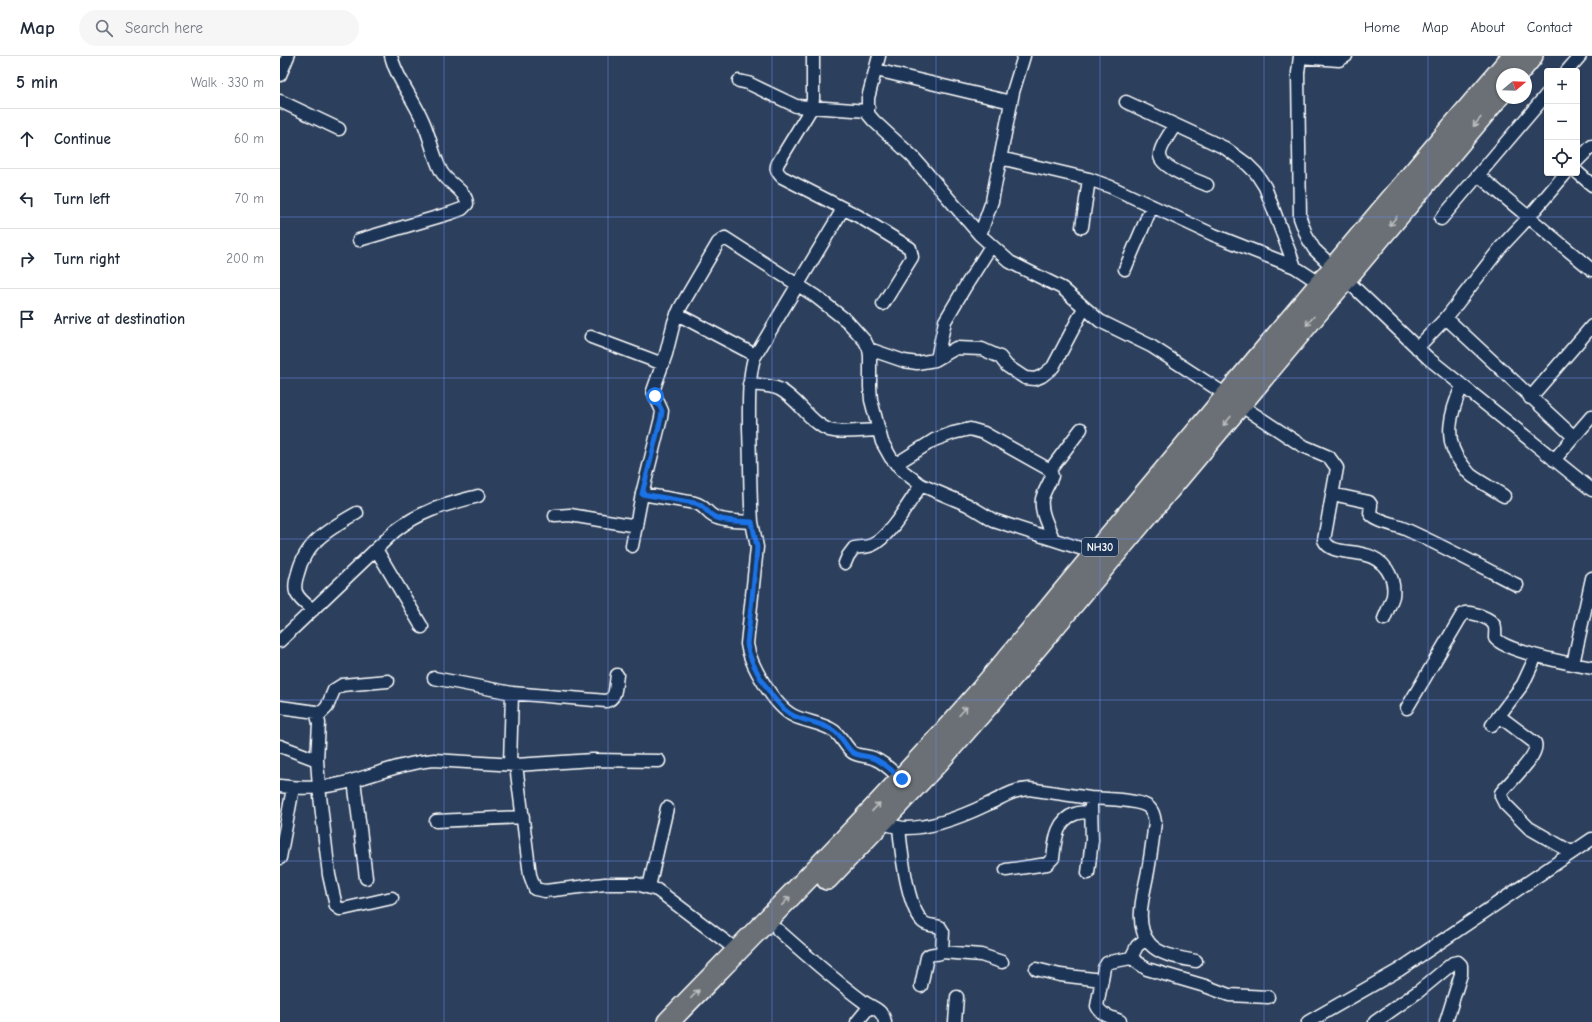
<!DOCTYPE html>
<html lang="en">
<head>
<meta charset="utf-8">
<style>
  body { margin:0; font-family:"Comic Neue",sans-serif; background:#f6f6f7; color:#1f2937 }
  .controls { position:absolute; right:12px; top:12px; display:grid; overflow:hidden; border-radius:4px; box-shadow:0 1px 3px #0004 }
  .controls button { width:36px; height:36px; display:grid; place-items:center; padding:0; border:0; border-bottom:1px solid #e0e1e3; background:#fff; color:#1f2937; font:20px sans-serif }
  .compass { position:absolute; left:1216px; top:12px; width:36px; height:36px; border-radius:50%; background:#fff; box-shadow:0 1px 3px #0004; rotate:71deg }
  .stop { position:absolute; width:12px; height:12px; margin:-9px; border:3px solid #1a73e8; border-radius:50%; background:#fff }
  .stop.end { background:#1a73e8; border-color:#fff; box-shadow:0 1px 4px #0008 }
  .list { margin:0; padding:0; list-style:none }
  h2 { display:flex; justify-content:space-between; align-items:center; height:52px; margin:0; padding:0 16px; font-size:17px }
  h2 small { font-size:13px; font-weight:400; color:#747a83 }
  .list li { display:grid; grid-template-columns:26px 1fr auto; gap:12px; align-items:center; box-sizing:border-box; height:60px; padding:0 16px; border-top:1px solid #e0e1e3 }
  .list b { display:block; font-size:15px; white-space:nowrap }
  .list em { font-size:13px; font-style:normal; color:#747a83 }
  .icon { flex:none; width:22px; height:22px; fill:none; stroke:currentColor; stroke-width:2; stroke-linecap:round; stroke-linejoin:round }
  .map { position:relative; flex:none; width:1312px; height:966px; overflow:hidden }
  header { display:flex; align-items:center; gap:24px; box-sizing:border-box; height:56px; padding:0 20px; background:#fff; border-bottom:1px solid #e0e1e3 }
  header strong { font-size:19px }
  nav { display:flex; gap:22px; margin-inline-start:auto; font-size:14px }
  .search { width:280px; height:36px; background:#f6f6f7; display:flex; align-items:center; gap:10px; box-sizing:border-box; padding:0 14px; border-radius:22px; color:#747a83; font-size:15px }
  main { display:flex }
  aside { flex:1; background:#fff }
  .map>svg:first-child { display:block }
</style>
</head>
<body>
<header>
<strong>Map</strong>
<div class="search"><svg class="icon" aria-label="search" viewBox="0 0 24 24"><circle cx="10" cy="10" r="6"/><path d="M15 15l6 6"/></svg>Search here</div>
<nav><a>Home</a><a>Map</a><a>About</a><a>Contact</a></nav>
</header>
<main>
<aside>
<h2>5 min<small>Walk · 330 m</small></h2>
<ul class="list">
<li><svg class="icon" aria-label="ahead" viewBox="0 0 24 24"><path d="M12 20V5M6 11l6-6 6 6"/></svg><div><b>Continue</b></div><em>60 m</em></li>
<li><svg class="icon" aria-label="left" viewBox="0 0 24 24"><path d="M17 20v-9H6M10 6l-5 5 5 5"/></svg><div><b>Turn left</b></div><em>70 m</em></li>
<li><svg class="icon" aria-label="right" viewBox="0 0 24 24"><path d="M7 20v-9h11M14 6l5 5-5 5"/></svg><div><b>Turn right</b></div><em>200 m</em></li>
<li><svg class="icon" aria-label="arrive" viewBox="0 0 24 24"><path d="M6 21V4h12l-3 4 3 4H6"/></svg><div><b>Arrive at destination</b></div></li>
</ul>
</aside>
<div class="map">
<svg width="1312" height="966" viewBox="0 0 1312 966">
  <rect width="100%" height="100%" fill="#2c3f5c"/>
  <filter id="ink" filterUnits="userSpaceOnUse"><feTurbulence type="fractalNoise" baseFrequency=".025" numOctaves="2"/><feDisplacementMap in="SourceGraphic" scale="8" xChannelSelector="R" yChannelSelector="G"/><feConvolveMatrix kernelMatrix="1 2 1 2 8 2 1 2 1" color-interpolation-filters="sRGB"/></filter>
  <g filter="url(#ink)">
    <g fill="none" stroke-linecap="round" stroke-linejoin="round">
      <defs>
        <path id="street" d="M533,0V43L532,51L498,107C495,113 497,116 502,121L578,160L630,192L632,201L603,248
          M599,0L588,42V58L594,65L633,101L700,179L730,206L782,232L820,265L871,290L948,340
          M1020,0L1018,17L1020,162L1027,181L1034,193L1148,302L1312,434
          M1020,1L1059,4L1066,0
          M596,14L731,46
          M1287,15L1300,0
          M0,19L8,0
          M459,25L468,27L516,50L588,55
          M0,45L59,73
          M846,46L945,92L967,108L976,117L985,131L1015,211
          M895,69C891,76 879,92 880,100C881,112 916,124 927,129
          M720,102L809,123L831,131L934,179L1015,211L1041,228
          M1297,105L1312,90
          M1297,116L1312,129
          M1198,119L1312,214
          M563,153L474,302C468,325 469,348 469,372C470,398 470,423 471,449L472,466L477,491L467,588C470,609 495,651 514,660C527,666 543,667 554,675C562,681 565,690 572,696C578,701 588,699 595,703C605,707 614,717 621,723
          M1161,163L1267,38
          M802,171L809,123
          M700,179L712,145L733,36L744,0
          M79,184L171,157L182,153L187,148C187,135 167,127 161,115C153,99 150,80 142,63C132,41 117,23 111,0
          M845,213L872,150
          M397,258L475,299
          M1166,262L1294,381
          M311,281L383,308
          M1137,292L1166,262L1221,191L1249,161L1286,117
          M589,293L624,305L637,307L655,304L676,292L702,293L720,301L727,310L745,322L755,323L762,320L773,311L804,252
          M657,303L665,265L685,231L711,190
          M469,328C479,329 490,329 499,333C519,343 529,366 549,374C562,378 585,374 599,374
          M1182,330C1171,355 1162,385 1182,408C1185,412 1188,417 1192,420C1202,427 1213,433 1224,440
          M1250,342L1312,270
          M960,349L1021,389L1049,401L1057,412L1044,484C1053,505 1094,485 1110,519C1113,524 1114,533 1113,540C1111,547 1107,555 1104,563
          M1274,404L1312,360
          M616,408L654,384L673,377L690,373L704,377L770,414L772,420C769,428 764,435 762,443C760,457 769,471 773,483
          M770,414L801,373
          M362,438L415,447C424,449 426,456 433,460C443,466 460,465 472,466
          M1052,438L1089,446L1091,449L1090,457C1093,465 1116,469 1125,473C1163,490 1200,510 1237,529
          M275,460L290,459L357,470
          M352,490L362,438L381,362L382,355L373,335L386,298L394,266L400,252L438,187L445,182L535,240L567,265L585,285L589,293L590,300V331L591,344L602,386L611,402L624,416L641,429L688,449L713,464L815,497
          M96,493L142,571
          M565,507L568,500L574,492C580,490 586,492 592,489C609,482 630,445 641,429
          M33,554C27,549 19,544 16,536C14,530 16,523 18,517C25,486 51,472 77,457
          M0,585L115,475C142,454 165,449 198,440
          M1293,608L1312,522
          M154,622L232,637L230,708
          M232,637L326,645C337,643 335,629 337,619
          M0,651L36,656L39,667L37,704
          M1127,652L1182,559L1185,557C1192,556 1211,562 1214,569C1216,572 1215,578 1215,582C1226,596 1293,608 1312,612
          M38,660L47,651L54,634L62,629L108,625
          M1219,660L1255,687C1260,699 1229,726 1221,737V740L1225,748L1249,772L1291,796
          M1212,669L1243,628L1256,600
          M0,690L37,704L39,731L49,819L56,850L60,853H63L112,842
          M236,709L313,704L379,705
          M74,724L86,822
          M0,730C22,733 43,732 64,727C94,719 123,707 154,704L236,709L250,819L255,833L265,835L325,828H357L377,834L388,842L458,895
          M156,765L243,761
          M602,767C610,769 618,772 626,772C651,772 683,760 706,749C722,742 731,734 749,733C769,736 789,739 810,742C825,743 855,743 867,750C873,754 874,760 875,766C873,782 871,798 868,815C864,837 853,869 870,888C881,900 901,902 916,905
          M619,771C621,793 627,851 643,866C647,870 654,869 660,871L663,876L662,896C657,900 651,896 647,901L641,930
          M0,802L13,732
          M726,814L767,808L773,802C775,786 776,764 795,758C800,756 806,756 811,756
          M808,817L812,784L811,749
          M369,831L387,752
          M498,874C526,899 554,924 584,946C593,952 603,954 605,966
          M662,896L701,899L722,906
          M851,902L867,913L925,930L949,939L988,941
          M756,913L780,919L822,924
          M840,965C831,961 821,959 817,950L824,912L827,907L830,906L851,902L857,890L866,883
          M577,966L590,950
          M675,966L677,941
          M1028,966L1119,914L1312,783
          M1095,966L1139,935L1173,907L1178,906L1181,909V918L1166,966"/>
        <path id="highway" d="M1237,18L1252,0
          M547,823L658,706L715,641L1222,36
          M388,966C490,861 593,757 690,647C734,597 775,545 818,494C956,329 1093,163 1233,0"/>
      </defs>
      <use href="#street" stroke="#fff" stroke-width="15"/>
      <use href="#highway" stroke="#fff" stroke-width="24"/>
      <use href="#street" stroke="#1d3557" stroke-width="12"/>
      <use href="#highway" stroke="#6b7074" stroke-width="21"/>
    </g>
    <defs><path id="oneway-shaft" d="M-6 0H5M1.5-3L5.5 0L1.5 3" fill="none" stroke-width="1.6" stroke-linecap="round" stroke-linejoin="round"/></defs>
    <g stroke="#bcbfc0">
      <use href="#oneway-shaft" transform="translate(1197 66) rotate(130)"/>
      <use href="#oneway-shaft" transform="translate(1113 165) rotate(130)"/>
      <use href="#oneway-shaft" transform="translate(1030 265) rotate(130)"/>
      <use href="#oneway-shaft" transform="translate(947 365) rotate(130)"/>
      <use href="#oneway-shaft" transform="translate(683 655) rotate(-48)"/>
      <use href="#oneway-shaft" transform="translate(596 751) rotate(-47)"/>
      <use href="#oneway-shaft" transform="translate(506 845) rotate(-46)"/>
      <use href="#oneway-shaft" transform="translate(415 938) rotate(-46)"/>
    </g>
  </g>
  <g fill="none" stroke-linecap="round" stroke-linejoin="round" filter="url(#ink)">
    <path stroke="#1a73e8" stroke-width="5" d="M375,340L382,355L381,362L362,438L415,447C424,449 426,456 433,460C443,466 461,465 472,466L477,491L476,505L467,588C470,609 495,651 514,660C527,666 543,667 554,675C562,680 565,690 572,696C578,701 588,699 595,703C605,707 614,717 622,723"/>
  </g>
  <path fill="none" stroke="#6c8ce6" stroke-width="1" stroke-opacity="0.55" d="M164,0V966M328,0V966M492,0V966M656,0V966M820,0V966M984,0V966M1148,0V966M0,161H1312M0,322H1312M0,483H1312M0,644H1312M0,805H1312"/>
  <g text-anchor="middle" stroke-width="3.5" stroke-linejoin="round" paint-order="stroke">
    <rect fill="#1d3557" stroke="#bbc2cd" stroke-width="1" x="802" y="482" width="36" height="18" rx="3"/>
    <g font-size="11" font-weight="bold" fill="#fff">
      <text x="820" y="495">NH30</text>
    </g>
  </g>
</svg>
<div class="controls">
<button>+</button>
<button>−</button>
<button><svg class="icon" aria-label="locate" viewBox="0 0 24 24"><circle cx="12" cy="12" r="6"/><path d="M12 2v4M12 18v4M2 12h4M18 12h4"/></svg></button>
</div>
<svg class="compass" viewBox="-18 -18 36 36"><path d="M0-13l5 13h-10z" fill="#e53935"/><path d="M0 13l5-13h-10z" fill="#747a83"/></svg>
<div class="stop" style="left:375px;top:340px"></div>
<div class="stop end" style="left:622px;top:723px"></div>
</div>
</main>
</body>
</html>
